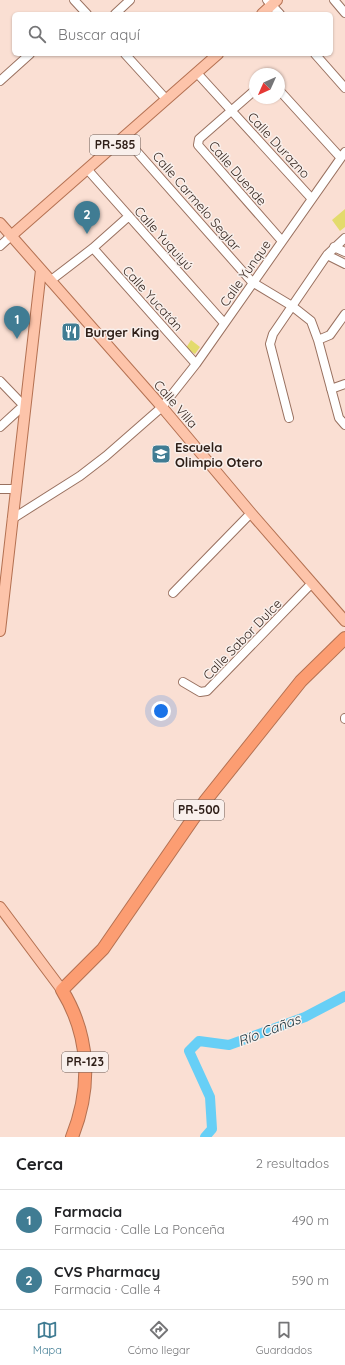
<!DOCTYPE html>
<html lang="es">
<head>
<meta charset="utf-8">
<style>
  body { margin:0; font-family:Quicksand,sans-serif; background:#f2f2f2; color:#202124 }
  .compass { position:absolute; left:249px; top:68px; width:36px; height:36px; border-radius:50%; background:#fff; box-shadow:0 1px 3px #0004; rotate:225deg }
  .you { position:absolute; left:161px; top:711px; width:14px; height:14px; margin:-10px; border:3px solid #fff; border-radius:50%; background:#1a73e8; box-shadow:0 0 0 6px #1a73e833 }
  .badge { display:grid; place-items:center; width:26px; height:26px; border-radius:50%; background:#407c93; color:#fff; font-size:13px; font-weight:700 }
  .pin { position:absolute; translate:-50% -33px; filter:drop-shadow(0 1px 2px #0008) }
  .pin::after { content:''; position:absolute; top:21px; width:14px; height:12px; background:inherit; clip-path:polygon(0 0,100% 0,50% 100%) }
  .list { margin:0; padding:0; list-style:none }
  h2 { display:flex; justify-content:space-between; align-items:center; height:52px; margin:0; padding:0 16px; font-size:17px }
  h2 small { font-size:13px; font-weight:400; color:#757577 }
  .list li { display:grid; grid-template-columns:26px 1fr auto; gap:12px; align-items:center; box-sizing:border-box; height:60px; padding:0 16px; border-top:1px solid #e0e0e0 }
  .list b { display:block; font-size:15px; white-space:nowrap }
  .list p { margin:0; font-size:13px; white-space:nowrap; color:#757577 }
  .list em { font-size:13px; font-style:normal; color:#757577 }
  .icon { flex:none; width:22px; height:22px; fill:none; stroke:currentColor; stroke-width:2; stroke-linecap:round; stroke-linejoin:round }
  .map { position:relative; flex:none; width:345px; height:1137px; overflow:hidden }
  .search { position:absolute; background:#fff; box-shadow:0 1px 3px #0004; left:12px; right:12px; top:12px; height:44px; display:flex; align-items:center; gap:10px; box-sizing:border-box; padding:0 14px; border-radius:6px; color:#757577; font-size:15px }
  .sheet { height:172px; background:#fff }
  nav { display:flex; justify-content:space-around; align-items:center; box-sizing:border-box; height:56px; border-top:1px solid #e0e0e0; background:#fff; font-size:11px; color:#757577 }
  nav a { display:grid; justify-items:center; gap:2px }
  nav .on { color:#407c93 }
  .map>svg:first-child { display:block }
</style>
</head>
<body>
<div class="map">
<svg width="345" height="1137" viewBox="0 0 345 1137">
  <rect width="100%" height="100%" fill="#fadfd3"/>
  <path fill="#e3db6c" d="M345,209V227L340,231L332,220Z
    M191,340L200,347L195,354L186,348Z"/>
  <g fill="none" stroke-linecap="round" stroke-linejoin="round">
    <path stroke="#67cff6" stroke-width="10" d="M205,1137L212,1129L210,1097L189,1051L199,1041L229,1045L305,1017L345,996"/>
    <defs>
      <path id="minor" d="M74,0L87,14
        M267,0L280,14
        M334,0L345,13
        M115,14L130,0
        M125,54L166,99
        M315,54L345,88
        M197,73L312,199
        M0,81L30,54
        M255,90L199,139L198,145L282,241
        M279,90L340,157
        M124,137L252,282L292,306L311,321L318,340L339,418L345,425
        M87,169L224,323
        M0,246L11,236
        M334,247L345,252
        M93,248L196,364
        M327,255L345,264
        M50,281L93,248L129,216
        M318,340L330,335L345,314
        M0,381L25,407
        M331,389L345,384
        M289,418L270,344L273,334L327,255L345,238
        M0,427L23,406
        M0,489H15
        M12,519L80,476L106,456L162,407L196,364L345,152
        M173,593L251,513
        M183,682L200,692L207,691L312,583
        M345,719V718"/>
      <path id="major" d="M262,14L277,0
        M0,223L162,407L251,513L345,621
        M11,236L218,54
        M0,631L41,270
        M0,907L62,990"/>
      <path id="highway" d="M72,1137C92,1087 90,1036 62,990L103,949L206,800L301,681L345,638"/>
    </defs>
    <use href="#minor" stroke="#997160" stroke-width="10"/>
    <use href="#major" stroke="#b47152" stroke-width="12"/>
    <use href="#highway" stroke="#b47152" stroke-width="14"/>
    <use href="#minor" stroke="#fff" stroke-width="8"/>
    <use href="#major" stroke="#fdc4aa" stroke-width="10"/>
    <use href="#highway" stroke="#fc9d72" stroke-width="12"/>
  </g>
  <defs>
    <symbol id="restaurant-square" viewBox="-11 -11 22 22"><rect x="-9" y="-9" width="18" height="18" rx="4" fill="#407c93" stroke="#f9f0ec"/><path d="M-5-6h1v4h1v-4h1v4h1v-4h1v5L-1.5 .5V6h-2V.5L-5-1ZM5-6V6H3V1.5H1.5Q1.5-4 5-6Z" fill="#fff"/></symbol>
    <symbol id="school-square" viewBox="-11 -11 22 22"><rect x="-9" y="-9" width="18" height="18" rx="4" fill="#407c93" stroke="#f9f0ec"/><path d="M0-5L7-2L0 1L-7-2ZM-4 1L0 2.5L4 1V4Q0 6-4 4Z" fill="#fff"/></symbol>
  </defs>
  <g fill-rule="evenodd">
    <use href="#restaurant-square" x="60" y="321" width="22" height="22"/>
    <use href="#school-square" x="150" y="443" width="22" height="22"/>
  </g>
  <g text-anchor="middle" stroke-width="3" stroke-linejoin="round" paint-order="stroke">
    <g fill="#f9f0ec" stroke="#6b5d57" stroke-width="1">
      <rect x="90" y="135" width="50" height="20" rx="3"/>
      <rect x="174" y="800" width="50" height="20" rx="3"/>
      <rect x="62" y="1052" width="46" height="20" rx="3"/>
    </g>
    <g font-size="12" font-weight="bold" fill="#2e1e17">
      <text x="115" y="149">PR-585</text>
      <text x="199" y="814">PR-500</text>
      <text x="85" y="1066">PR-123</text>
    </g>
    <g font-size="13" fill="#2e1e17" stroke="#f9f0ec">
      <text transform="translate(279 145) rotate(47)" y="5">Calle Durazno</text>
      <text transform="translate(238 173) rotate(49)" y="5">Calle Duende</text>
      <text transform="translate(197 201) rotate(49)" y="5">Calle Carmelo Seglar</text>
      <text transform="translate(164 238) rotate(48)" y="5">Calle Yuquiyú</text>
      <text transform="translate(245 273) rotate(-55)" y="5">Calle Yunque</text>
      <text transform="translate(153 298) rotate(48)" y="5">Calle Yucatán</text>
      <text transform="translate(176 404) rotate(49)" y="5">Calle Villa</text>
      <text transform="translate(242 639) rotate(-46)" y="5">Calle Sabor Dulce</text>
    </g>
    <g font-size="13" font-weight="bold" fill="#2e1e17" stroke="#f9f0ec" text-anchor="start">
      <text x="85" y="337">Burger King</text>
      <text x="175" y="452">Escuela<tspan x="175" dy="15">Olimpio Otero</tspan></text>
    </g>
    <g font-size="14" font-style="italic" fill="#213942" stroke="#f9f0ec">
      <text transform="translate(269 1030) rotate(-21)" y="5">Río Cañas</text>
    </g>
  </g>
</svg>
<svg class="compass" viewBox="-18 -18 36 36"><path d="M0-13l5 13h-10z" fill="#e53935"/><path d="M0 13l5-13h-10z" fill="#757577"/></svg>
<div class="you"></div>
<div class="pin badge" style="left:17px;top:339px">1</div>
<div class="pin badge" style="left:87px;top:234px">2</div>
<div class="search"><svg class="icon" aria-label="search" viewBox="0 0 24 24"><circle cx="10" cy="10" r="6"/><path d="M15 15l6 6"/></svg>Buscar aquí</div>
</div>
<section class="sheet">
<h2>Cerca<small>2 resultados</small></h2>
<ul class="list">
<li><span class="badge">1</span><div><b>Farmacia</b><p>Farmacia · Calle La Ponceña</p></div><em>490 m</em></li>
<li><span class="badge">2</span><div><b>CVS Pharmacy</b><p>Farmacia · Calle 4</p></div><em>590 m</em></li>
</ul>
</section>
<nav>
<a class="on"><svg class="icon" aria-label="map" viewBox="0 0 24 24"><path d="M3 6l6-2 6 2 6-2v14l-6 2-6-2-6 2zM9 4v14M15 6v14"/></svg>Mapa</a>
<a><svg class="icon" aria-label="directions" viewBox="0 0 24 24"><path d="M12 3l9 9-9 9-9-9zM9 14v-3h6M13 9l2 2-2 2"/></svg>Cómo llegar</a>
<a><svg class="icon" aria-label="saved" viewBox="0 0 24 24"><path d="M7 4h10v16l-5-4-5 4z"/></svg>Guardados</a>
</nav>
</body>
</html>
